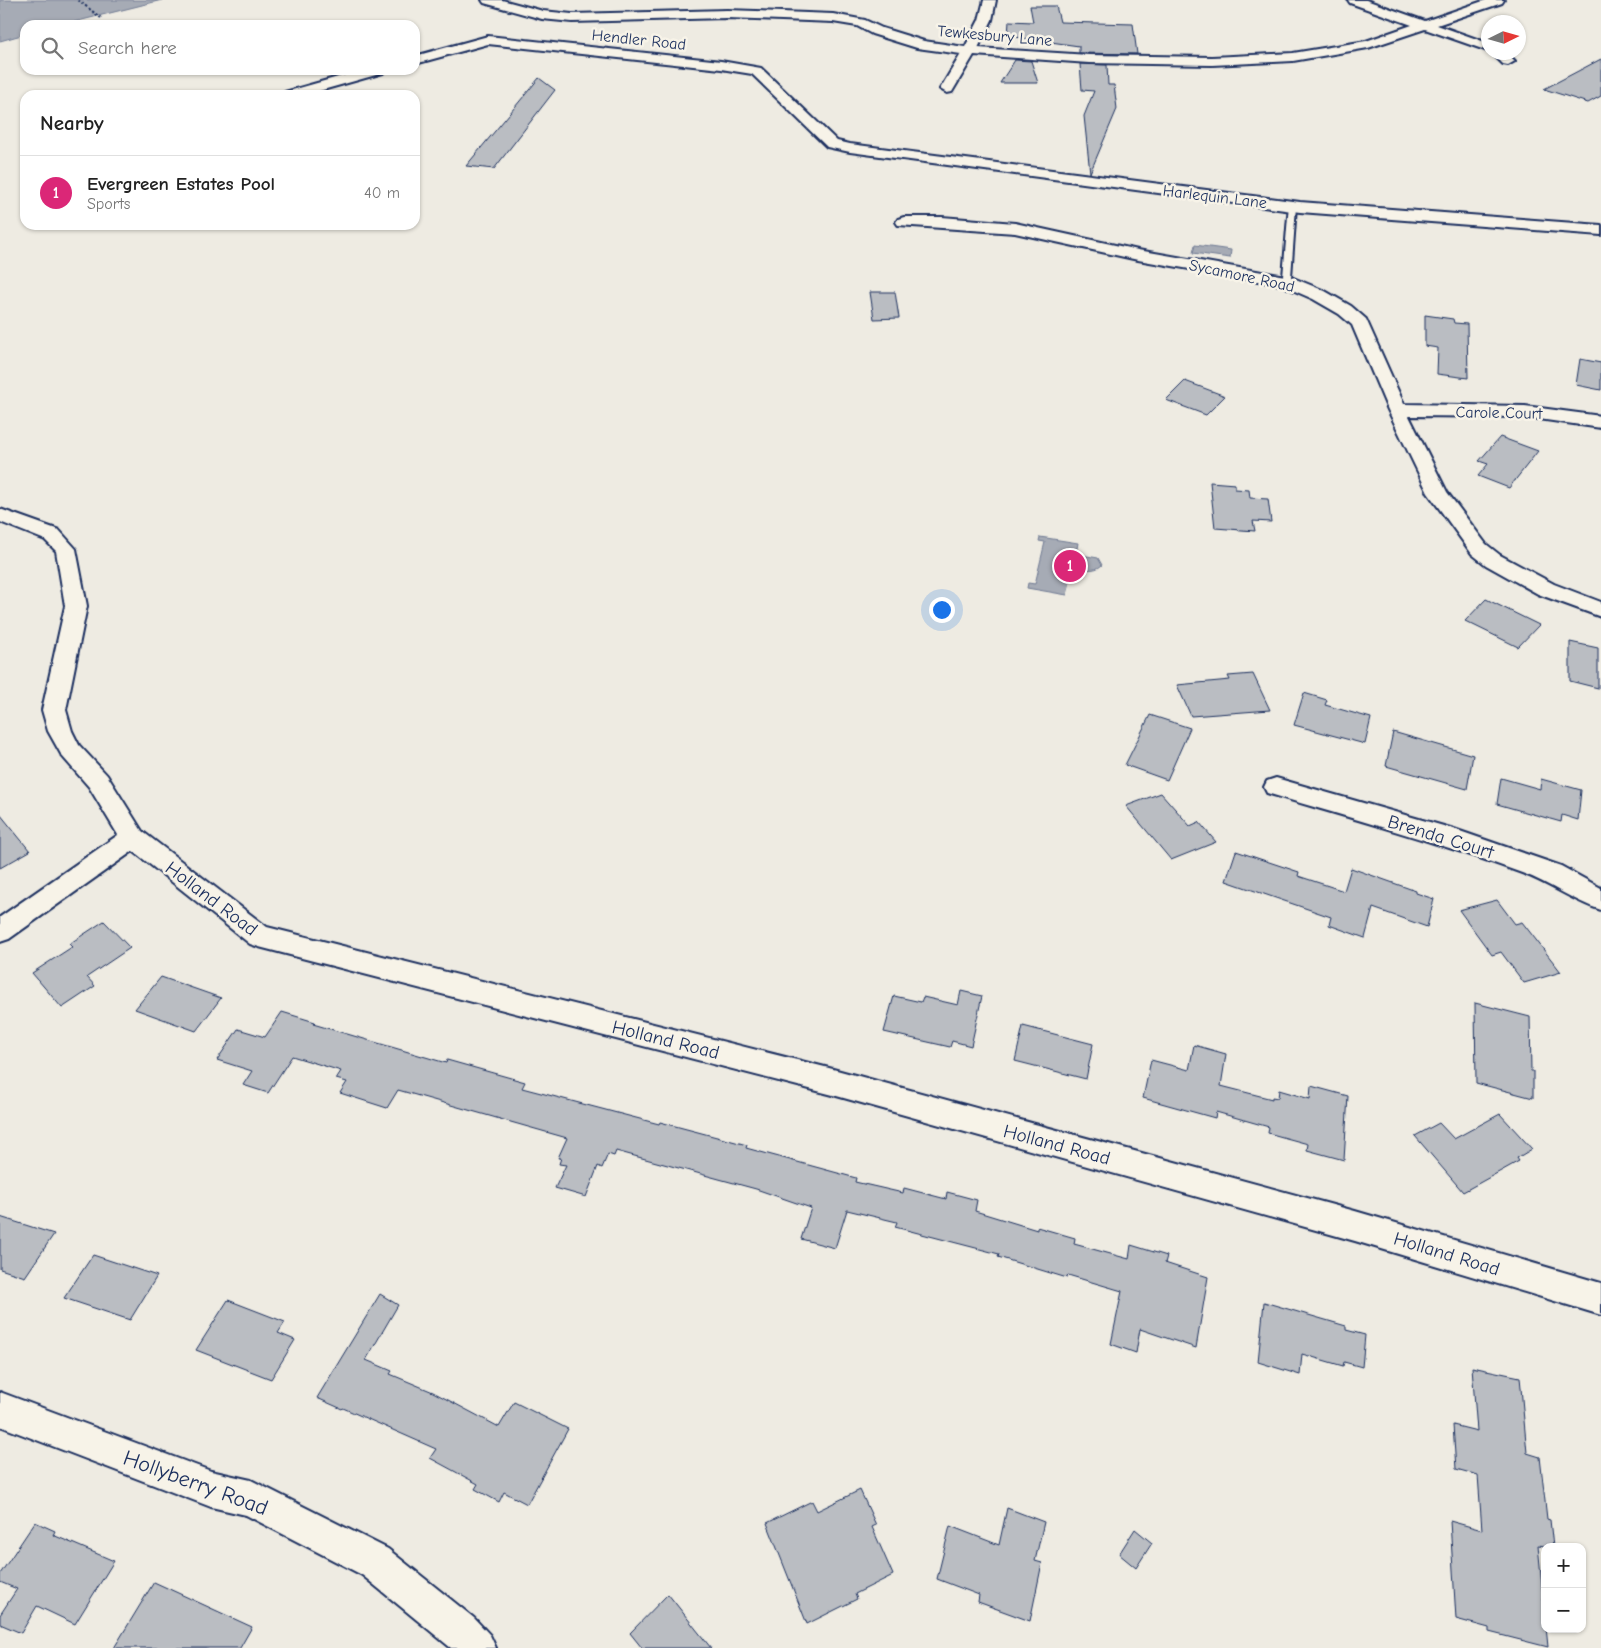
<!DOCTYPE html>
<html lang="en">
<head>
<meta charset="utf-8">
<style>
  body { margin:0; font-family:"Comic Neue",sans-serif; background:#f2f2f2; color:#222 }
  .controls { position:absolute; right:15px; bottom:15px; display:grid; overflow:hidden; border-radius:10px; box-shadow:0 1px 4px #0004 }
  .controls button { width:45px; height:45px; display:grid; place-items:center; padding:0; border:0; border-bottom:1px solid #e0e0e0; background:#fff; color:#222; font:25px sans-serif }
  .compass { position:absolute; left:1481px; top:15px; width:45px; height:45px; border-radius:50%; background:#fff; box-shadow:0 1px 4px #0004; rotate:85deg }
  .you { position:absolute; left:941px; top:609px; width:18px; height:18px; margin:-12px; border:4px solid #fff; border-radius:50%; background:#1a73e8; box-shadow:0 0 0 8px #1a73e833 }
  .badge { display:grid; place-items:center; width:32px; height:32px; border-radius:50%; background:#db2777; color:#fff; font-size:16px; font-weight:700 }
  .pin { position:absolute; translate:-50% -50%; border:2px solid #fff; box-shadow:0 1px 5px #0006 }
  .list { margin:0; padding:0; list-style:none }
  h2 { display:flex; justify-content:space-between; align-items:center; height:65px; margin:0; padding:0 20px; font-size:21px }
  h2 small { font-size:16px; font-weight:400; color:#767676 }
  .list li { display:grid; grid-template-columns:32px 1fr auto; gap:15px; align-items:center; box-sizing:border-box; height:75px; padding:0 20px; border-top:1px solid #e0e0e0 }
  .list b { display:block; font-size:19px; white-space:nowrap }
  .list p { margin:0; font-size:16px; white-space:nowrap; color:#767676 }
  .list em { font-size:16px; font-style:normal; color:#767676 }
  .icon { flex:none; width:28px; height:28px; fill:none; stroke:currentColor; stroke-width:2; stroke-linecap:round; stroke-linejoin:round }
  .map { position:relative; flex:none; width:1601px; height:1648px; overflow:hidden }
  .search { position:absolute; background:#fff; box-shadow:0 1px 4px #0004; left:20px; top:20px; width:400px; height:55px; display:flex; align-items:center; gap:12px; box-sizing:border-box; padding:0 18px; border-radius:15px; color:#767676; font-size:19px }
  .panel { position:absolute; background:#fff; box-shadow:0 1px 4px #0004; left:20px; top:90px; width:400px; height:140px; border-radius:15px }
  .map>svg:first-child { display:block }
</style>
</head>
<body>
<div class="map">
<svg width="1601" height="1648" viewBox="0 0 1601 1648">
  <rect width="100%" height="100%" fill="#eeebe2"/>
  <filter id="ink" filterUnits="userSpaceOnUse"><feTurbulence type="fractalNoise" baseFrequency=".02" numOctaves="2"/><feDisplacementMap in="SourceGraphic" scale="10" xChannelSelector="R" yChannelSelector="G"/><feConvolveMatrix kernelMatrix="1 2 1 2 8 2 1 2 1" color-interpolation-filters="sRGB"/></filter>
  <g filter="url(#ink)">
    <path fill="#a6abb5" stroke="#6e7992" d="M0,0H162L62,25H25V34L0,41Z
      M1195,245L1231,250L1230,258L1193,253Z
      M1040,537L1078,543L1076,554L1098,558L1102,565C1094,573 1083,568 1073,567L1067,595L1027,588L1028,583L1035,584L1045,542L1039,541Z"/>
    <path fill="#babdc2" stroke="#1b2f5e" d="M1030,6H1056L1060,22L1133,24L1137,54L1079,53V46L1008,36L1009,21L1033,22Z
      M1601,59V96L1588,103L1544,89Z
      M1015,60L1031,61L1038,83H1000Z
      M1080,64L1107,65L1108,85H1114L1117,109L1090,173L1084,116L1094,91L1082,90Z
      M539,78L555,90L494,169L466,166Z
      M870,292H895L899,318L874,319Z
      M1425,315L1453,319L1454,323L1467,324L1468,378L1437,374L1438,348L1425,346Z
      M1580,359L1601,363V390L1576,385Z
      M1185,381L1225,396L1206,415L1166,400Z
      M1500,437L1538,451L1509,488L1478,476L1488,464L1479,461Z
      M1210,482L1235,484V489L1249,490L1250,498L1268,499L1271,522L1253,521L1255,531L1215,528Z
      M1486,599L1539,625L1518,647L1465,621Z
      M1570,642L1598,648V688L1570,681Z
      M1253,674L1270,710L1191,716L1177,685L1230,680L1228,676Z
      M1304,693L1327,700L1325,705L1371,718L1365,744L1294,725Z
      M1150,715L1190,728L1167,780L1125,765Z
      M1393,732L1473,755L1467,789L1386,766Z
      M1501,778L1540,789L1541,779L1581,790L1578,820L1562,815L1561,822L1497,804Z
      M1161,793L1190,826L1199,822L1216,842L1171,860L1126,806Z
      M0,814L30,851L0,868Z
      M1236,851L1299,872L1298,876L1344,891L1351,868L1416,891V893L1434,899L1427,927L1373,908L1365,938L1329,925L1331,917L1226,881Z
      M1497,900L1515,924L1522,922L1561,972L1524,983L1501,952L1492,955L1459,910Z
      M104,921L130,948L87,977L95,986L62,1008L32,973L72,947L69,944Z
      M161,977L221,998L196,1031L135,1009Z
      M961,991L982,996L971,1046L952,1041L950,1047L884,1032L894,996L921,1002L923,997L958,1005Z
      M1475,1003L1530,1017L1531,1071H1533V1098L1476,1083Z
      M282,1012L315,1022L313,1024L446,1063L447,1060L525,1082L522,1088L659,1124L660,1122L747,1145L746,1148L856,1178L855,1182L903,1193L904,1188L946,1199L947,1192L977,1200L975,1211L1037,1230V1227L1075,1238L1074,1244L1129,1259L1131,1245L1167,1256L1165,1263L1208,1277L1196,1348L1140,1329L1136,1353L1111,1344L1122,1291L1068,1275L1067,1278L998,1257L999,1254L895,1227L897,1222L847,1210L835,1248L801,1239L811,1208L756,1189L616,1151L614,1156L608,1154L602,1168L598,1166L586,1197L555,1188L566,1165L559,1164L561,1158H558L567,1138L398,1090L387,1108L340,1093L347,1082L336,1079L341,1071L292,1056L268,1093L243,1085L252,1071L217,1060L238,1029L265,1037Z
      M1023,1026L1093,1044L1086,1079L1015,1061Z
      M1194,1045L1226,1054L1221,1086L1272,1099V1097L1278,1098L1279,1090L1310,1099L1311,1086L1348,1096L1344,1160L1307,1150L1308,1144L1268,1133L1269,1127L1216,1112L1215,1118L1143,1098L1151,1060L1189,1070Z
      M1500,1114L1532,1149L1517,1158L1519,1161L1463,1192L1415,1136L1439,1123L1454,1139Z
      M0,1217L54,1234L25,1277L0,1269Z
      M93,1255L157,1276L130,1320L64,1298Z
      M380,1294L398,1305L366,1360L392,1371L390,1374L433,1392L499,1427L514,1402L568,1429L527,1504L504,1492L499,1502L475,1489L478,1484L430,1458L436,1449L343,1408L342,1409L317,1398Z
      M228,1300L285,1322L278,1333L295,1340L271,1379L196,1350Z
      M1264,1302L1346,1326V1330L1365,1335L1362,1367L1344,1362L1343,1366L1302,1354L1300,1375L1258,1362Z
      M1472,1367L1520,1377L1527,1453L1540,1457L1547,1519L1550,1520L1553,1547L1538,1545L1548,1647L1489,1632V1628L1456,1619L1450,1521L1482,1530L1478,1475L1456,1469L1453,1425L1477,1431Z
      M860,1490L876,1525L872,1527L893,1575L855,1594L857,1599L807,1624L767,1523L812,1501L817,1511Z
      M1007,1508L1044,1522L1035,1561L1042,1563L1030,1621L978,1602L979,1595L937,1579L950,1526L999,1545Z
      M35,1522L55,1531L53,1535L114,1561L75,1624L37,1606L21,1633L0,1624V1615L17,1589L0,1582V1574Z
      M1135,1529L1152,1543L1136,1568L1119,1554Z
      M154,1582L252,1627L240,1648H114Z
      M668,1594L711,1648H642L630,1633Z"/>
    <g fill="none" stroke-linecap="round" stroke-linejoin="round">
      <defs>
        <path id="service" d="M1289,204L1296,206L1291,277L1288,283H1285L1281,281L1283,277Z"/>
        <path id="minor" d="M482,0H502L543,11L572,14L727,10L833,14L865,20L882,28L924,41L965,47L979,20L984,0H996L992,20L978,48L1089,55L1212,57L1293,53L1366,41L1412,25L1350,3L1348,0H1366L1425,21L1486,0H1504L1502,3L1437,25L1488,43V51L1425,29L1368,48L1293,61L1212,65L1089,63L974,55L952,92L947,93L940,89L961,54L917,48L872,34L857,26L833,22L727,18L572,22L542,19L484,3Z
          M488,36L721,61L761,68L837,141L850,144L1300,202L1601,225V235L1300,212L850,152L827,147L752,74L721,69L488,44L415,64V56Z
          M1491,52H1506L1515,61L1508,65L1503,64Z
          M363,70H385L383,73L305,95H283L285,92Z
          M904,217H942L1015,223L1138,250L1291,277L1325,291L1351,306L1366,319L1404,404L1525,406L1601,416V428L1525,417L1409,416L1447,492L1486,544L1500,555L1554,584L1601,602V617L1538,594L1486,565L1472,554L1428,493L1388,410L1352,325L1339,314L1313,299L1281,285L1138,260L1015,233L898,225L896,222L898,219Z
          M0,509L59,530L76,549L87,606L66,710L72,731L79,745L107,775L142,831L267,927L833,1069L1355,1211L1601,1283V1315L1355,1241L833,1095L259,947L250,944L133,851L9,939L0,942V917L118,835L89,787L62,756L48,731L42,710L65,606L56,551L45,540L0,522Z
          M1276,778L1454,829L1561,866L1601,888V910C1573,901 1550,883 1522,873C1438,842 1353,819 1267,793L1264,787L1267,781Z
          M0,1392L211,1471L251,1480L388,1549L474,1618L490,1635L496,1648H451L362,1575L246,1515L211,1507L0,1426Z"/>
      </defs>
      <use href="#service" stroke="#1b2f5e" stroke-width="4"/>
      <use href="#minor" stroke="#1b2f5e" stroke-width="4"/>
      <path stroke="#1b2f5e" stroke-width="2" stroke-dasharray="2.5 2" stroke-linecap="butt" d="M78,0L101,18"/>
      <use href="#service" fill="#f7f3e8" fill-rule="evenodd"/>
      <use href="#minor" fill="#f7f3e8" fill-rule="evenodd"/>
    </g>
  </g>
  <g text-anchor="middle" stroke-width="5" stroke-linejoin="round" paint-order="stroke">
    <g font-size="16" fill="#1b2f5e" stroke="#f7f3e8">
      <text transform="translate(995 35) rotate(5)" y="6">Tewkesbury Lane</text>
      <text transform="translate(639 39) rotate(6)" y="6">Hendler Road</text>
      <text transform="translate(1215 196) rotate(7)" y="6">Harlequin Lane</text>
      <text transform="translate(1242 275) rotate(12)" y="6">Sycamore Road</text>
      <text transform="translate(1499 412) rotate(1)" y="6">Carole Court</text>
    </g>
    <g font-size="19" fill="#1b2f5e" stroke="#f7f3e8">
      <text transform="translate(1441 836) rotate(17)" y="7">Brenda Court</text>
      <text transform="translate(212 898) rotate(37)" y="7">Holland Road</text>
      <text transform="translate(666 1039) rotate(14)" y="7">Holland Road</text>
      <text transform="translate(1057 1144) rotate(15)" y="7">Holland Road</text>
      <text transform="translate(1447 1253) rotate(17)" y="7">Holland Road</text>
    </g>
    <g font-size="22" fill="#1b2f5e" stroke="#f7f3e8">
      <text transform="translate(196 1482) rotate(20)" y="8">Hollyberry Road</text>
    </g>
  </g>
</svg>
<div class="controls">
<button>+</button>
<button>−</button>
</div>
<svg class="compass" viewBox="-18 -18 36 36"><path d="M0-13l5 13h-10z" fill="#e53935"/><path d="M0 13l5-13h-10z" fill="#767676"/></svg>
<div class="you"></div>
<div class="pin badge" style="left:1070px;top:566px">1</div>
<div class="search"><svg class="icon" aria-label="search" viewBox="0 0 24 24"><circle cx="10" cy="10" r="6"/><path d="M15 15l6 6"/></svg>Search here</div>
<section class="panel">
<h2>Nearby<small></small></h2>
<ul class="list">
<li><span class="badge">1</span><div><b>Evergreen Estates Pool</b><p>Sports</p></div><em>40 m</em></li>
</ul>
</section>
</div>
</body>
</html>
